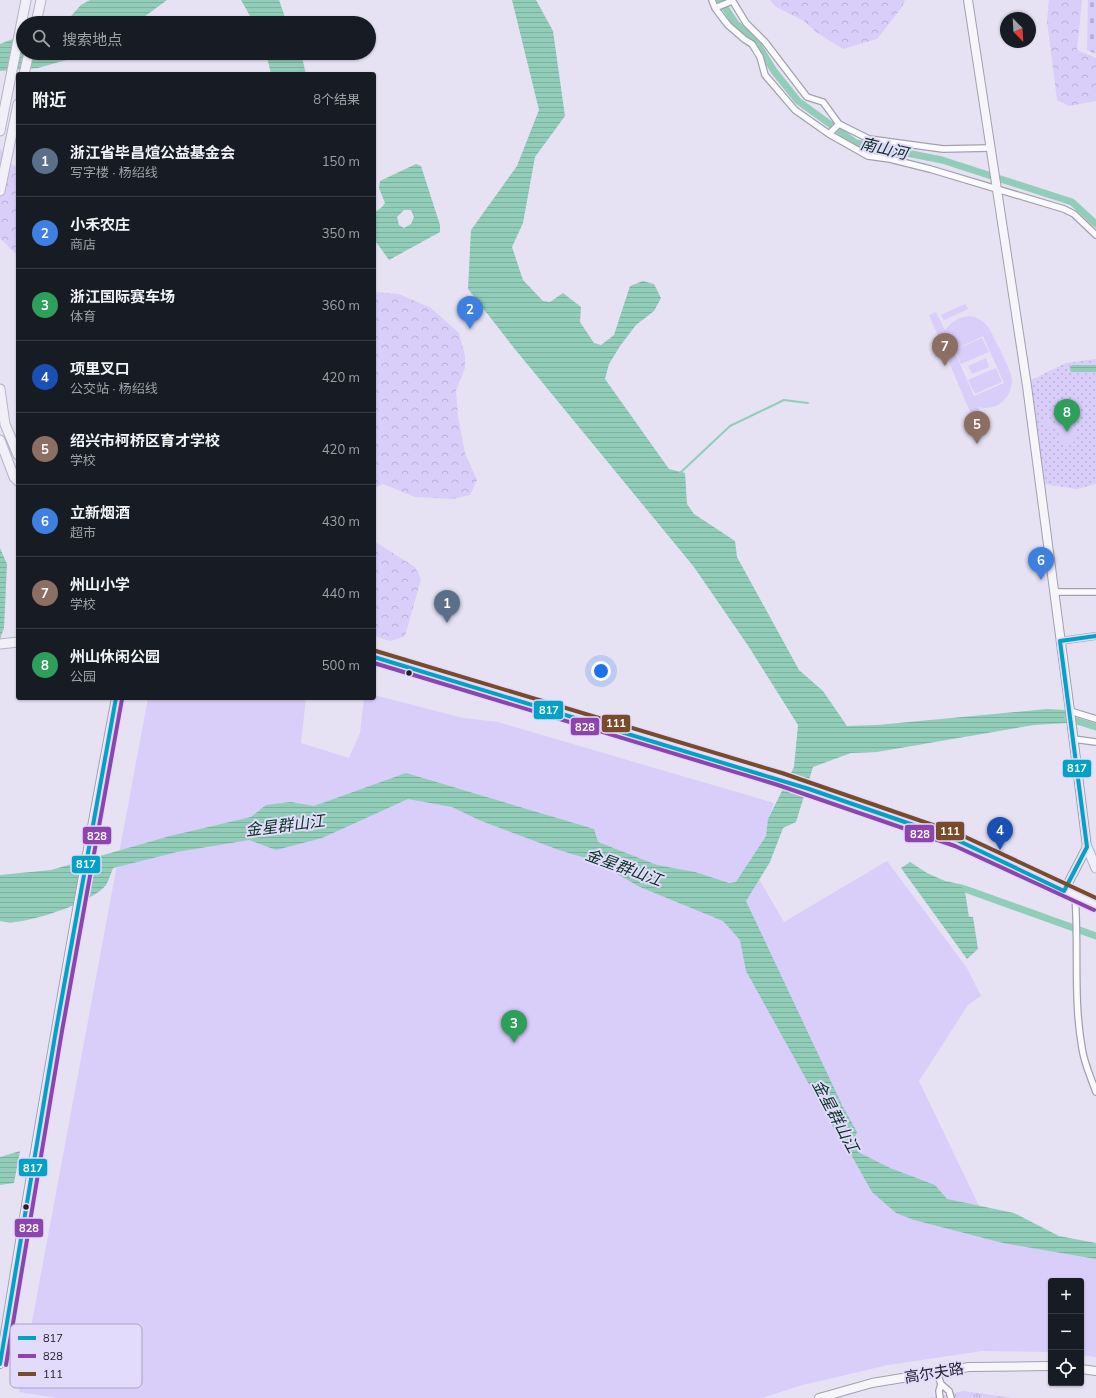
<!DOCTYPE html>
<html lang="zh">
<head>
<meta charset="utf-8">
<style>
  body { margin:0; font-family:Mulish,"Noto Sans SC",sans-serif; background:#242831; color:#f1f3f6 }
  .controls { position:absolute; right:12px; bottom:12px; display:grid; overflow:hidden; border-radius:4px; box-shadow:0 1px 3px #0004 }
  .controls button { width:36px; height:36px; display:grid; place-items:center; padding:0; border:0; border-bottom:1px solid #363941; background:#171b24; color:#f1f3f6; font:20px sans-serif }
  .compass { position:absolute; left:1000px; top:12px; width:36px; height:36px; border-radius:50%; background:#171b24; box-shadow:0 1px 3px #0004; rotate:156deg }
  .you { position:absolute; left:601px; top:671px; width:14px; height:14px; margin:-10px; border:3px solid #fff; border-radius:50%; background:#1a73e8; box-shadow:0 0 0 6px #1a73e833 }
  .badge { display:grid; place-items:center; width:26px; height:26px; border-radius:50%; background:#b45309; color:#fff; font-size:13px; font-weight:700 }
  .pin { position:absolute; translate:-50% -33px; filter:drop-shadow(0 1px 2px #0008) }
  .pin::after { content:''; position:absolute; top:21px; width:14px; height:12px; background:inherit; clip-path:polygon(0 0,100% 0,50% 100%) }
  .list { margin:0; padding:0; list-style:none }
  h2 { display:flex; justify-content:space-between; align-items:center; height:52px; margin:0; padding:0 16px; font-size:17px }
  h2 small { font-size:13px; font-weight:400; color:#9ea1a6 }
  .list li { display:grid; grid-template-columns:26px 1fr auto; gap:12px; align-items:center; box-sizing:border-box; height:72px; padding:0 16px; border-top:1px solid #363941 }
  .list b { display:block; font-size:15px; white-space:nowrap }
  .list p { margin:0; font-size:13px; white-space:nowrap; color:#9ea1a6 }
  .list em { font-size:13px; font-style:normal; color:#9ea1a6 }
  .icon { flex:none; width:22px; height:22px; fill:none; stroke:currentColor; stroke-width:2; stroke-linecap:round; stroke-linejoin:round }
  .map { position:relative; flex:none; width:1096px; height:1398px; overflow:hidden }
  .search { position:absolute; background:#171b24; box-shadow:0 1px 3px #0004; left:16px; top:16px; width:360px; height:44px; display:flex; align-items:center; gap:10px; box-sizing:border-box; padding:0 14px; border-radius:22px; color:#9ea1a6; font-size:15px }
  .panel { position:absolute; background:#171b24; box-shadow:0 1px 3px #0004; left:16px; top:72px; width:360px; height:628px; border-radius:4px }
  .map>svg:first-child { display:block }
</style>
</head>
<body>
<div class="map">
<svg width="1096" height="1398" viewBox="0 0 1096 1398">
  <defs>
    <pattern id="grass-tufts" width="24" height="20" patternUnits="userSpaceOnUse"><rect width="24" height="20" fill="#d9cdf9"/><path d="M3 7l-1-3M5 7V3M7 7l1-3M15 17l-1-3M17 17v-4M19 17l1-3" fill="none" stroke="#bab0d6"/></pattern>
    <pattern id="forest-crowns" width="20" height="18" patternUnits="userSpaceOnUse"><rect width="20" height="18" fill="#d9cdf9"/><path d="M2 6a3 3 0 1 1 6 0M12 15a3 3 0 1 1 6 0" fill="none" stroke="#bab0d6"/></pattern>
    <pattern id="cemetery-stones" width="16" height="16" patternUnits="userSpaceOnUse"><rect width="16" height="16" fill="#d9cdf9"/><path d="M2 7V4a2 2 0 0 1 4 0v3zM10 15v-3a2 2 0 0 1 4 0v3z" fill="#bab0d6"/></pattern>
    <pattern id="park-dots" width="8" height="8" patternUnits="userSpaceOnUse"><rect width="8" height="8" fill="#d9cdf9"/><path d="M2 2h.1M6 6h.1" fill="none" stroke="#bab0d6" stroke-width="1.8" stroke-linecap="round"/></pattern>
    <pattern id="water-rules" width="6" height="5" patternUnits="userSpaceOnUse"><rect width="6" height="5" fill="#91cdb9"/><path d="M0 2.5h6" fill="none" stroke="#7db09f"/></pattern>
  </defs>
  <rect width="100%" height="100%" fill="#e6e2f4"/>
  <path fill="url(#grass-tufts)" d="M964,1391L1013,1398H930Z"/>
  <path fill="url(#forest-crowns)" d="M770,0H905L902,7L877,39L843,49L816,32L804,21L776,7Z
    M1049,0H1082L1077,50L1096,58V101L1069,106L1057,100L1047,21Z
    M0,148L8,162L18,168V256L0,238Z
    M374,292L399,294L431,308L459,333L465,356V368L456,391L458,416L465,453L477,480L470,495L452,499L415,497L383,484L374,488Z
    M374,541L415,567L421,579L405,636L390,641L374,636Z"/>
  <path fill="url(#cemetery-stones)" d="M1088,0H1096V54L1087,50Z"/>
  <path fill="url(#park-dots)" d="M1096,359V484L1077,489L1044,484L1031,380L1066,363Z"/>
  <path fill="#d9cdf9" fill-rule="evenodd" d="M965,304L968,309L944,320L941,315Z
    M936,312L945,330C957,314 976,310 989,328C995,340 1011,369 1012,380C1012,389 1008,397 1002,402C995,408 987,409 978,407L981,415L973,419L929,315ZM983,336L1004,383L974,396L954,350Z
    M982,338L989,352L961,364L955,350Z
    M986,358L989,367L972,374L968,366Z
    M996,368L1002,382L975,394L968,380Z
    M1071,413L1077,441L1061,445L1055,416Z
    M1049,415L1052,429L1047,430L1044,416Z
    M374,695L463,718L498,722L774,803L768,820L766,836L749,862L784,922L887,861L967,968L981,996L968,1005L919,1081L981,1210L1059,1244L1096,1248V1357L1081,1355V1281H1051V1352L982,1351L888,1365L799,1386L762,1398H57L19,1392L148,698H306L301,743L349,758L360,733L364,698H374Z"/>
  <path fill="url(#water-rules)" fill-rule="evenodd" d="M90,0H167L136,23H53L71,16L81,5Z
    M241,0H279L287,23H254Z
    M512,0H536L553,31L565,116L535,157L523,223L512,247L523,280L543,301L550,302L563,293L581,307L580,322L594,343L601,345L614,335L630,286L643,281L654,284L661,298L654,311L636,325L620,346L609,364L605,379L669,469L685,473L687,504L694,514L735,541L737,557L799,670L823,691L847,726L877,725L1047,709L1067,710V723L1034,725L877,752L851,753L813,767L796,822L783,828L770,862L746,901L843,1107L857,1132L855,1137L858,1152L890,1168L935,1185L947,1199L1014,1213L1059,1236L1096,1243V1259L1003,1243L914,1220L896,1213L872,1192L849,1151L840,1140L746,971L740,940L723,921L640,887L592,860L559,850L479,820L452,807L408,799L322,838L276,850L249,840L177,852L113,868C111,873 109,880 106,885C93,902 37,920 15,922C10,923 5,922 0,921V875L51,870L170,836L251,817L266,805L291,802L314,806L406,773L594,829L598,842L657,865L695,872L729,883L736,882L766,836L768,819L794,767L798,725L749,647L694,567L514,348L468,289L471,230L517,166L539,110Z
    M23,35V53H91L38,68L0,71V44Z
    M266,53H301L306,74H271Z
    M416,164L421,166L440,225V232L389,260L374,239V213L382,207L385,203L379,188L380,181ZM404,210H411L414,217L411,224L404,228L399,225L397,217Z
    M1072,365H1096V372H1071L1070,368Z
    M0,548L7,564L4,628L0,639Z
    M910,862L927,873L945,881L964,885L969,917H973L978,949L967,959L901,868Z
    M20,1151L14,1183L0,1185V1157Z"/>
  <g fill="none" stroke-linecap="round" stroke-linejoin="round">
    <path stroke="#91cdb9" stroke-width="2" d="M680,473L730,426L784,400L808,403"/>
    <path stroke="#91cdb9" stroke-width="7" d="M720,0L736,24L755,40L774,71L798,101L856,143L942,160L1072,202L1096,224
      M1067,718L1096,727
      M965,889L1096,936"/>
    <defs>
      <path id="street" d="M712,0L715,8L728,25L744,39L752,44L760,57L765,75L795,110L829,134L868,156L890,159L930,169L1064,209L1074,214L1096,235
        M732,0L746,23L765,42L807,97L823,102L839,124L869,139L943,149L990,148
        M715,8L732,1
        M829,134L839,124
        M1054,592H1096
        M1060,641L1096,636
        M1070,711L1096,719
        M1073,739L1096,742
        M1075,896C1079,946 1073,998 1082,1048C1084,1063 1091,1078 1096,1092
        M937,1373L941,1384L939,1391L940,1398
        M941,1384L949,1391L951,1398"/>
      <path id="secondary" d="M968,0L1027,386L1070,711L1087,847L1064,891
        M0,1364C36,1141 74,919 116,698
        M1081,1369L1096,1371
        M819,1398L872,1383L969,1367L1051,1366"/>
      <path id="primary" d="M36,23L41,0
        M24,74L29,53
        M0,131L26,0
        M0,191L18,104
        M0,389L5,424L18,455
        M0,440L14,477L18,481
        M0,644L18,642
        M374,657L780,779L957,840L1064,891L1096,905
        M1087,847L1096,868"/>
    </defs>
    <use href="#street" stroke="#a3a0ae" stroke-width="8"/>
    <use href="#secondary" stroke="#a3a0ae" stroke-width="10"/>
    <use href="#primary" stroke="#b7b2c5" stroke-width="11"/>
    <use href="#street" stroke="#fbfbfd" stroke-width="5.5"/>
    <use href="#secondary" stroke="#f6f5fa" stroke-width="8"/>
    <use href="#primary" stroke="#f1eff7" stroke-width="9"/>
    <defs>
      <path id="bus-1" d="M1060,641L1087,847L1064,891
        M1060,641L1096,636
        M374,657L809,789L957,840L1064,891
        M0,1364L56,1030L116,698"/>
      <path id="bus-2" d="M374,663L778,785L955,846L1094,910
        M6,1365L62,1031L122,699"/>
      <path id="bus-3" d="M376,651L782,773L959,834L1096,898"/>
    </defs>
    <use href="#bus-1" stroke="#e3dbfb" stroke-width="7"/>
    <use href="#bus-2" stroke="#e3dbfb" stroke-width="7"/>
    <use href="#bus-3" stroke="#e3dbfb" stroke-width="7"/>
    <use href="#bus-1" stroke="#02a2c6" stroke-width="4"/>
    <use href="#bus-2" stroke="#8e44ad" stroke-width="4"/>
    <use href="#bus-3" stroke="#7a4b2a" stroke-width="4"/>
  </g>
  <g fill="#23202c" stroke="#e3dbfb" stroke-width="1.5">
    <circle cx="409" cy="673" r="3.5"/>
    <circle cx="26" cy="1207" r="3.5"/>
  </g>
  <g text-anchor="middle" stroke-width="4" stroke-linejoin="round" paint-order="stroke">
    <g font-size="15" fill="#23202c" stroke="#e3dbfb">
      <text transform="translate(934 1373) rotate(-9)" y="5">高尔夫路</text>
    </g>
    <g font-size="16" font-style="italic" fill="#083122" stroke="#e3dbfb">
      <text transform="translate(884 148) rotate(13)" y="6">南山河</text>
      <text transform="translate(285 825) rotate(-7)" y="6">金星群山江</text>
      <text transform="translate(624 867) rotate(20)" y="6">金星群山江</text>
      <text transform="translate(836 1116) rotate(62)" y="6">金星群山江</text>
    </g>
  </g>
  <rect x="10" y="1324" width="132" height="64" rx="6" fill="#e3dbfb" stroke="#a9a3bd" stroke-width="1"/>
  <rect x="18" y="1336" width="18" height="4" fill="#02a2c6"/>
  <rect x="18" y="1354" width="18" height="4" fill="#8e44ad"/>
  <rect x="18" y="1372" width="18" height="4" fill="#7a4b2a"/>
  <g font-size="11" fill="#23202c">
    <text x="43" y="1342">817</text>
    <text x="43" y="1360">828</text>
    <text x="43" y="1378">111</text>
  </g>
  <g stroke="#e3dbfb" stroke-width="1.5">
    <rect x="533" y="700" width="31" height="20" rx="4" fill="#02a2c6"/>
    <rect x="601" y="714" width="30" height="19" rx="4" fill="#7a4b2a"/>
    <rect x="570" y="717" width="30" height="19" rx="4" fill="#8e44ad"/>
    <rect x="1062" y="759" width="30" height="19" rx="4" fill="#02a2c6"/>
    <rect x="935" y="821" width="30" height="20" rx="4" fill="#7a4b2a"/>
    <rect x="904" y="824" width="31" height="19" rx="4" fill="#8e44ad"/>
    <rect x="82" y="826" width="30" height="19" rx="4" fill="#8e44ad"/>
    <rect x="71" y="855" width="30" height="19" rx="4" fill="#02a2c6"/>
    <rect x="18" y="1158" width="30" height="19" rx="4" fill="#02a2c6"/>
    <rect x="14" y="1218" width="30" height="20" rx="4" fill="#8e44ad"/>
  </g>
  <g font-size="11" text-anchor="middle" font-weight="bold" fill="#fff">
    <text x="549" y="714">817</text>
    <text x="616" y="727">111</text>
    <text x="585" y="731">828</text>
    <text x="1077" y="772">817</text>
    <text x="950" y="835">111</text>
    <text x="920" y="838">828</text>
    <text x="97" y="840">828</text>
    <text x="86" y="868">817</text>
    <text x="33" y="1172">817</text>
    <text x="29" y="1232">828</text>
  </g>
</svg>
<div class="controls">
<button>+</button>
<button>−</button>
<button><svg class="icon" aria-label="locate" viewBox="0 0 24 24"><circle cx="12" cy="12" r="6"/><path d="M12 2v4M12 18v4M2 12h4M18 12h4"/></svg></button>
</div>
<svg class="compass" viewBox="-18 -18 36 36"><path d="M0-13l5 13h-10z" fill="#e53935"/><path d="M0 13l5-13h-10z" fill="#9ea1a6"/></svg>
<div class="you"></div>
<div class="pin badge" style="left:447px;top:623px;background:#5c6f8a">1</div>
<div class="pin badge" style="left:470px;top:329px;background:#3f7fe0">2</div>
<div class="pin badge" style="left:514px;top:1043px;background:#2e9e5b">3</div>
<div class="pin badge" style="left:1000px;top:850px;background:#1a4fb4">4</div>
<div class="pin badge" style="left:977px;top:444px;background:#8d6e63">5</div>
<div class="pin badge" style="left:1041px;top:580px;background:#3f7fe0">6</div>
<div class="pin badge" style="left:945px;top:366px;background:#8d6e63">7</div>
<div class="pin badge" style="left:1067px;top:432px;background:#2e9e5b">8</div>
<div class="search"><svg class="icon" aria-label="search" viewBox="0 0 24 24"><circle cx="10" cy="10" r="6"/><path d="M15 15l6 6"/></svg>搜索地点</div>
<section class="panel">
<h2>附近<small>8个结果</small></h2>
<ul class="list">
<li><span class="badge" style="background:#5c6f8a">1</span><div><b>浙江省毕昌煊公益基金会</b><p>写字楼 · 杨绍线</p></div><em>150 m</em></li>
<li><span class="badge" style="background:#3f7fe0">2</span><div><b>小禾农庄</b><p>商店</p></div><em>350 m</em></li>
<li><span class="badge" style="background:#2e9e5b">3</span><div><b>浙江国际赛车场</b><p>体育</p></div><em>360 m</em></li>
<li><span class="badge" style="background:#1a4fb4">4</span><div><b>项里叉口</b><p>公交站 · 杨绍线</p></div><em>420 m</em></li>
<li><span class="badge" style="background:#8d6e63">5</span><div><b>绍兴市柯桥区育才学校</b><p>学校</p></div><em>420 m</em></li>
<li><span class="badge" style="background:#3f7fe0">6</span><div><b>立新烟酒</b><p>超市</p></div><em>430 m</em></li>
<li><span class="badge" style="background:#8d6e63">7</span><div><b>州山小学</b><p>学校</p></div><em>440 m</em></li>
<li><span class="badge" style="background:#2e9e5b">8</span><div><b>州山休闲公园</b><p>公园</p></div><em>500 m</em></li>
</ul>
</section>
</div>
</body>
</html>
